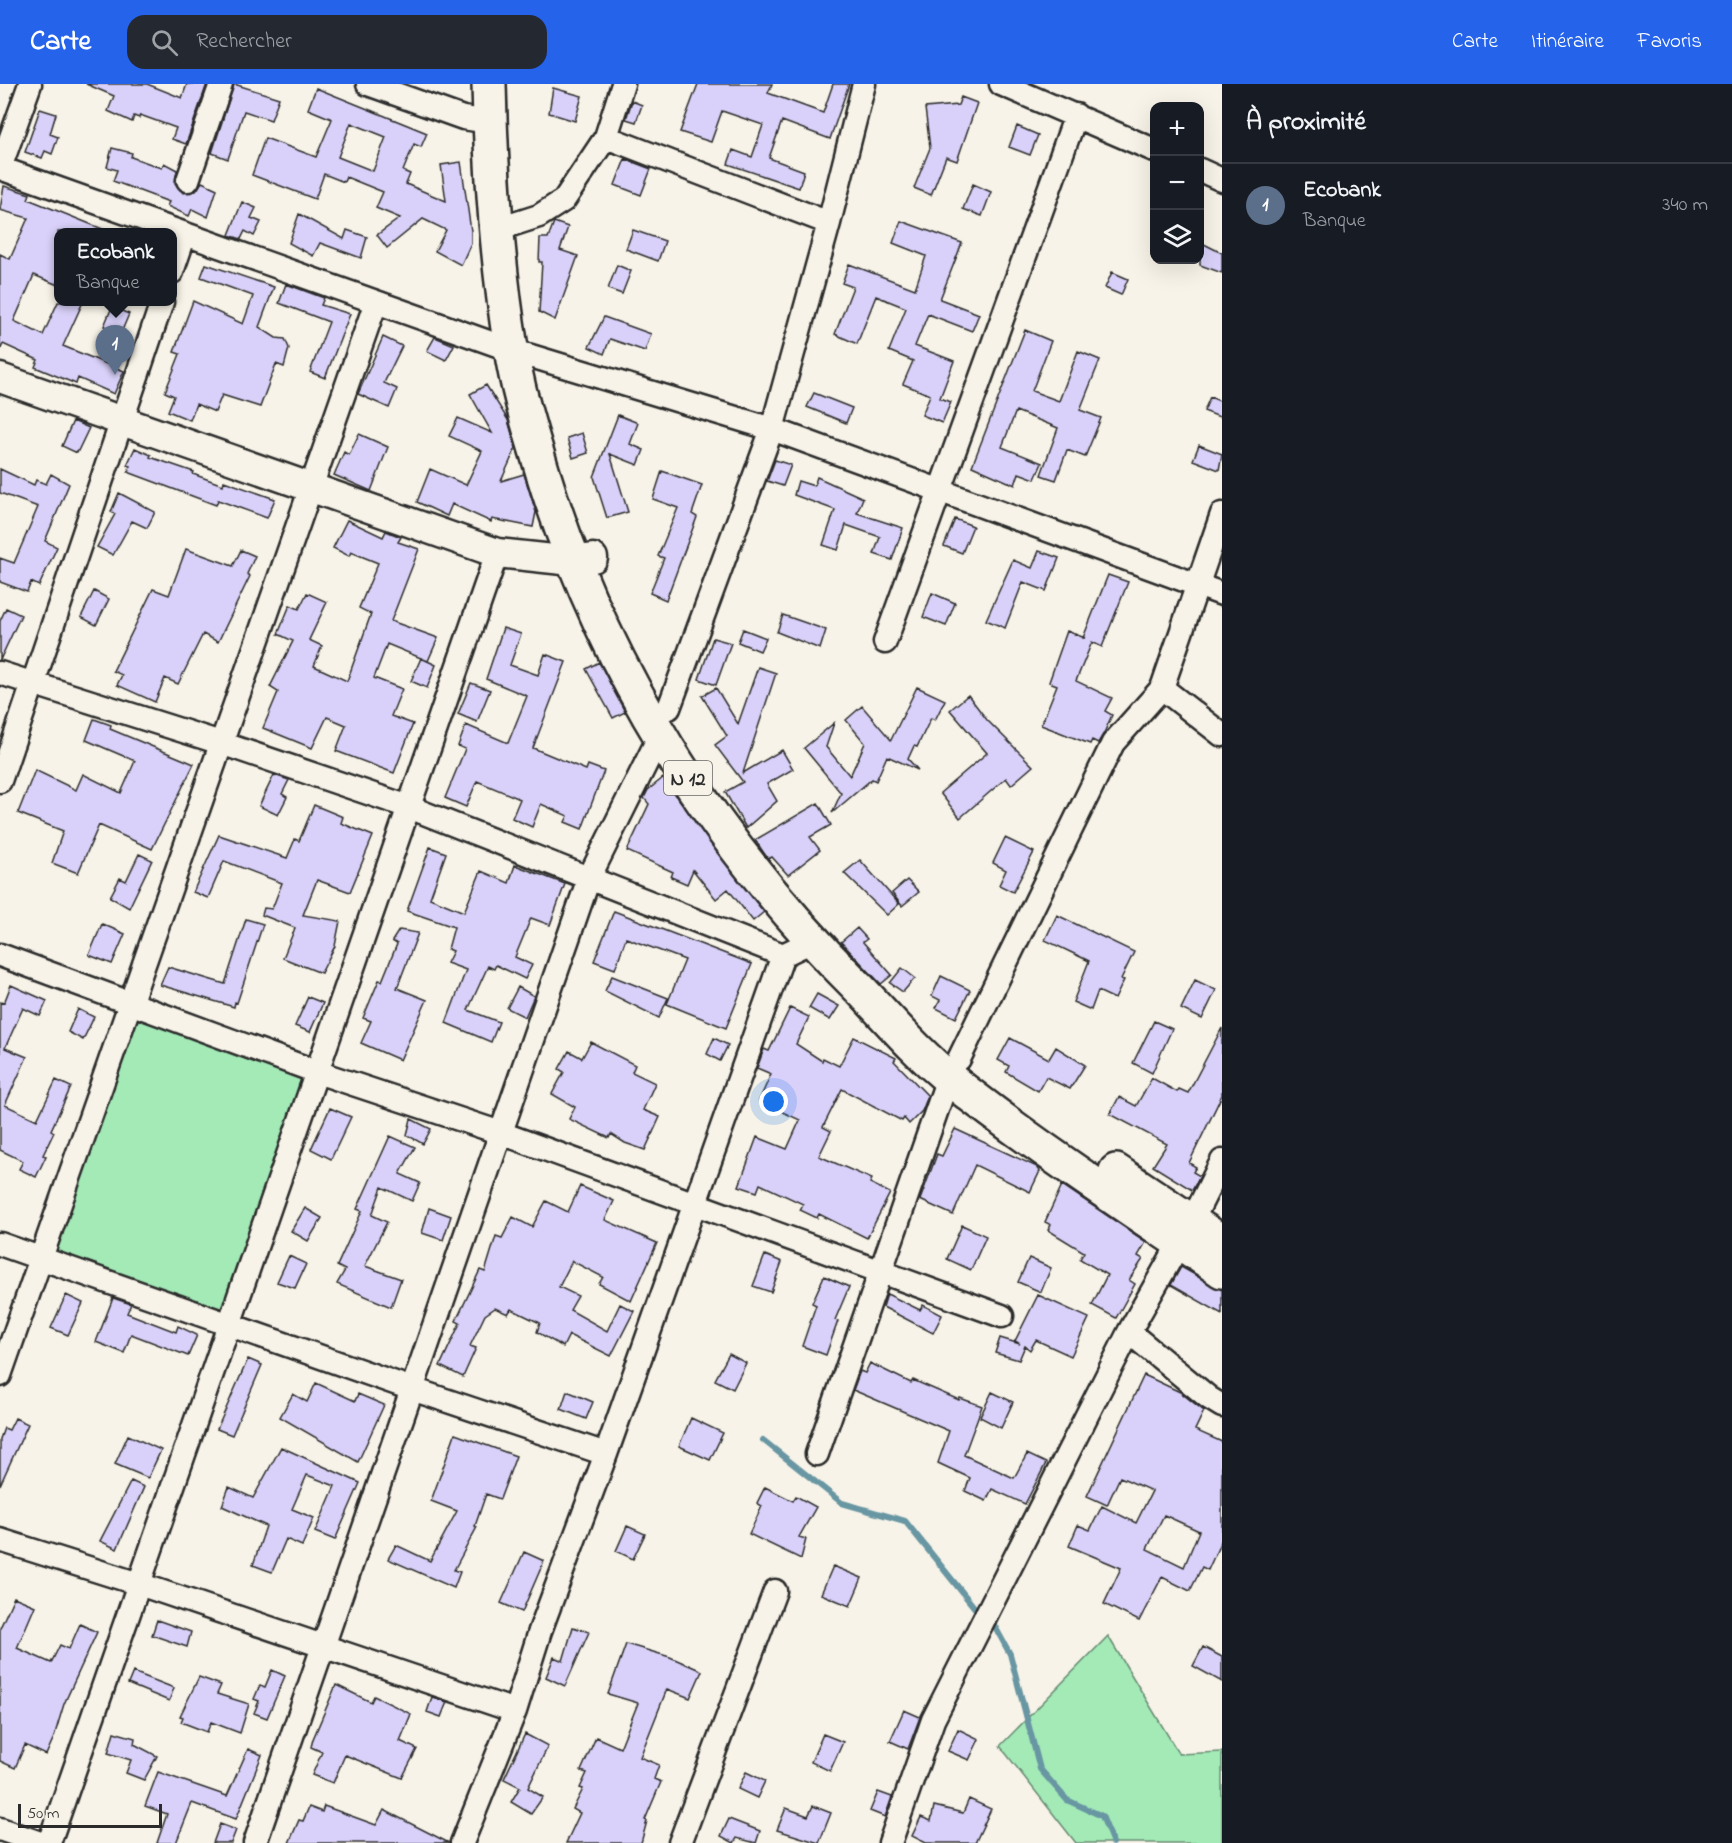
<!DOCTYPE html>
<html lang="fr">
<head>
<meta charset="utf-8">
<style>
  body { margin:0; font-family:"Indie Flower",sans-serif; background:#242831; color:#f1f3f6 }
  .controls { position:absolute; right:18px; top:18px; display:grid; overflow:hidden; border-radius:12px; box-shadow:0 6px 24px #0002 }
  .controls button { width:54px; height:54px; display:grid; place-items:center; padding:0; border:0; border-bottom:2px solid #363941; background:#171b24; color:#f1f3f6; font:30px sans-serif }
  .scale { position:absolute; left:18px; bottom:15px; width:144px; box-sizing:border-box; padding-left:6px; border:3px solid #2b2b2b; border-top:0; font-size:16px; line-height:21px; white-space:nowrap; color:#2b2b2b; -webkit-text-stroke:4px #f7f3e8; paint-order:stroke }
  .you { position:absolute; left:774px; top:1018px; width:21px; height:21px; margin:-15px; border:4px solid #fff; border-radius:50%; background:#1a73e8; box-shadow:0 0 0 9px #1a73e833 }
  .badge { display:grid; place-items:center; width:39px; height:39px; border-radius:50%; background:#2563eb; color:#fff; font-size:20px; font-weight:700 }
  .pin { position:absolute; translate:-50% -50px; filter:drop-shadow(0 2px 3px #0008) }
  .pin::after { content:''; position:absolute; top:32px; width:21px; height:18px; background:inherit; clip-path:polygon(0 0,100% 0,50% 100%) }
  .popup { position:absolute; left:54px; top:144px; width:123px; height:78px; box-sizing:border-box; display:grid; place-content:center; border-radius:12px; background:#171b24; filter:drop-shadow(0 2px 4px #0005); font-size:20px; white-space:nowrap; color:#9ea1a6 }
  .popup b { font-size:22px; color:#f1f3f6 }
  .popup::after { content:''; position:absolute; left:50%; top:100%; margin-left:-12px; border:12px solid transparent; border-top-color:#171b24 }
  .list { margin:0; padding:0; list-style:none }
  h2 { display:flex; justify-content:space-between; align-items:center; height:78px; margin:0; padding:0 24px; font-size:26px }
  h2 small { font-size:20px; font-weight:400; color:#9ea1a6 }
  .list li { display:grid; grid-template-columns:39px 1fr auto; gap:18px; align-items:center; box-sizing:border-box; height:84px; padding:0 24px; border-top:2px solid #363941 }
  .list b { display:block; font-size:22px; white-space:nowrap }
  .list p { margin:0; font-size:20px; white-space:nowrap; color:#9ea1a6 }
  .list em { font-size:20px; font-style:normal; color:#9ea1a6 }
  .icon { flex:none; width:33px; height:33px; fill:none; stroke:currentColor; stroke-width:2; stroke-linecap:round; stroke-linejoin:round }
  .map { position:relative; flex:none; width:1222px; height:1759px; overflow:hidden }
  header { display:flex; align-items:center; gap:36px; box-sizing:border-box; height:84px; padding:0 30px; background:#2563eb; color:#fff }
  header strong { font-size:28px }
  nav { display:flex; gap:33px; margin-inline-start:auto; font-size:21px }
  .search { width:420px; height:54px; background:#242831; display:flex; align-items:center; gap:15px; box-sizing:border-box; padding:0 21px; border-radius:18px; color:#9ea1a6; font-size:22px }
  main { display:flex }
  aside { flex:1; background:#171b24 }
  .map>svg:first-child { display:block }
</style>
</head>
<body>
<header>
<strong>Carte</strong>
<div class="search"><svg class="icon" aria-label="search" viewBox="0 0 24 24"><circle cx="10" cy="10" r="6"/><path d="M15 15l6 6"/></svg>Rechercher</div>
<nav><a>Carte</a><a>Itinéraire</a><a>Favoris</a></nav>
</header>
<main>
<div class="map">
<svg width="1222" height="1759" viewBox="0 0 1222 1759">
  <rect width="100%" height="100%" fill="#f7f3e8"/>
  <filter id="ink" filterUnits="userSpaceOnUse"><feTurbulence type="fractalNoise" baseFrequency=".0167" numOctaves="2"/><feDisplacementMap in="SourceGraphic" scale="12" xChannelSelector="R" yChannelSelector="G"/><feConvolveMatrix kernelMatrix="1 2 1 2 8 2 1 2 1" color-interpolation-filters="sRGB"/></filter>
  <g filter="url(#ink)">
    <path fill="#a3eab7" stroke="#678a71" stroke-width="1.5" d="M130,920L317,988L229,1241L41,1175Z
      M1108,1552L1179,1670L1222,1668V1759H1076L1000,1662Z"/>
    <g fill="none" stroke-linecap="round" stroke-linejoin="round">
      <path stroke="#6896a2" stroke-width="6" d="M763,1356L842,1419L905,1437L974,1523
        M993,1539L1010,1570L1040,1685L1067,1716L1102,1732L1113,1759"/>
    </g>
    <path fill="#d9d1f9" stroke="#2b2b2b" stroke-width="1.5" fill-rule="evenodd" d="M86,0H147L182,14L187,0H207L186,60L172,55L176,44L140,31L139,34L134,32L132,38L108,27L114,12Z
      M234,0L279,14L271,36L244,27L228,75L212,69Z
      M698,0H772L768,9L823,29L833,0H849L830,55L782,37L769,74L804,87L799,104L728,80L733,66L752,73L763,41L722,27L711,58L680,48Z
      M316,4L427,49L421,63L414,60L403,87L410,90L406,100L446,117L441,81L461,78L471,147V159L461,181L435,167L446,146L423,135L387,164L377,151L400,134L376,124L383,108L346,93L344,98L324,90L315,115L252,91L265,54L316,73L332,35L308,25ZM351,39L386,53L373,87L338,73Z
      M553,4L582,12L575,37L549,29Z
      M961,13L977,19L957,77L946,73L931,111L914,104L930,64L925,24L958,21Z
      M632,17L642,21L636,38L626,35Z
      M40,25L56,30L50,50L58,53L52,70L45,67L42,74L25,68Z
      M1017,42L1038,51L1030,71L1009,63Z
      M112,64L132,69L131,73L162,84L164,79L177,86L175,99L183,109L196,107L202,98L217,105L208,133L192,125L189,132L167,122L169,118L113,97L117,86L107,83Z
      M625,75L651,85L641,111L615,101Z
      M973,100L991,108L982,132L963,125Z
      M4,102L30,110L28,115L110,148H58V201L34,191L14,237L43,251L58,218H83L63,262L124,287L114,310L78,294L76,300L35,283L38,276L3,260L0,267V170L10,175L28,134L0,126Z
      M242,118L256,124L251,134L261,138L254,152L245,147L241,155L229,151Z
      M299,130L344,155L347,146L367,153L361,174L320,159L313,172L289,159Z
      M901,137L962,159L940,215L979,230L972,247L928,230L915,262L954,277L940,314L951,318L942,339L922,331L930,311L903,300L913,277L889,267L906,224L876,212L857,260L835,250L853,203L842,199L849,180L915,205L926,172L893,159Z
      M554,138L568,143L560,166L578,172L555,236L539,228L542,178H539L540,154H548Z
      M633,146L665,157L658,177L626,165Z
      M1200,158L1222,169V189L1200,181Z
      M206,180L274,203L259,243L276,254L285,255L289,264L284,283L276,280L260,323L222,311L215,328L196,320L190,336L168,327L174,312L165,308L180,270L174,268L193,217L243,240L253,212L201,193Z
      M617,181L631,187L622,210L608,205Z
      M1112,188L1128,195L1121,211L1105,204Z
      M286,200L324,214L321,221L350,230L325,294L310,288L329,238L279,219Z
      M112,223L129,230L121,249L104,242Z
      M604,233L651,250L645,267L610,255L604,270L589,263Z
      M1025,246L1051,257L1032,307L1059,317L1078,267L1100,276L1080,326L1101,334L1085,373L1067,366L1056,396L1041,391L1058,344L1016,327L1002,363L1042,379L1035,395L1019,389L1015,401L972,382Z
      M383,253L402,262L384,299L397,305L389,324L358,310Z
      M435,253L454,261L446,276L427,267Z
      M486,301L508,336L516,364L501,397L524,390L536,428L533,443L492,435L491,438L452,420L447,432L417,418L430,385L466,401L482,367L449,352L458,334L492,349L470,310Z
      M814,309L852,324L846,339L807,323Z
      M1210,313L1222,318V334L1204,327Z
      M618,331L638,339L630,360L644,366L638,381L610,370L628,428L607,434L594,393Z
      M73,337L89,344L77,369L62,362Z
      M582,349L588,369L573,374L567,354Z
      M359,350L388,363L371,407L334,391L344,368L349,371Z
      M1199,361L1222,370L1219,386L1193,376Z
      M135,364L151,371L150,373L194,388L193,390L223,401L224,397L275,415L267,434L218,416L216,421L128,388L130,382L127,381Z
      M775,376L791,381L783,402L767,397Z
      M0,385L34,401L36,396L46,400L51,390L69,400L45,457L57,463L39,502L31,498L27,508L0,498V474L14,479L38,423L0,409Z
      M662,387L702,401L692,430L697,433L666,516L650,509L664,474L658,472L678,424L653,415Z
      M817,393L863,414L857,429L903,444L892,476L874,470L880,453L846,441L838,466L823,461L835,426L794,411L798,397L814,402Z
      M119,409L155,428L147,444L132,437L113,471L97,463L115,430L111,428Z
      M955,435L973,442L962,469L944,462Z
      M347,436L383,453L386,447L401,453L398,458L419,465L391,537L438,554L428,577L387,560L374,594L402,605L391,632L413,640L394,689L336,667L346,641L327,633L312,664L263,644L278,608L270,603L293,557L278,550L290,521L299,525L307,509L327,518L309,556L322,562L314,582L347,597L371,530L359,524L378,479L351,468L349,472L333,464Z
      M186,465L233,482L241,466L255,472L247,490L250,492L218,558L203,550L178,600L165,594L155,618L117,601L122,591L113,587L153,505L169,511Z
      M1039,467L1059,474L1046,507L1023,498L1005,544L986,536L1013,476L1032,484Z
      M1108,491L1128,498L1102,563L1092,558L1076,597L1112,614L1105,627L1112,631L1104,649L1098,659L1092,656L1090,660L1041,641L1057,601L1049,598L1067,547L1085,554H1083Z
      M94,507L109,515L96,541L81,533Z
      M932,509L955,519L946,542L923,533Z
      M6,524L21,531L0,576V537Z
      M783,531L826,546L820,565L777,548Z
      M503,544L521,550L510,581L538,591L545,570L566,578L533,664L586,686L588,681L604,687L582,745L565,738L568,732L541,720L532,743L512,734L520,715L477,697L466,723L445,714L465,665L458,662L466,641L508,659L527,612L486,595Z
      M743,545L766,554L760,567L738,558Z
      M713,554L731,559L716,601L699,595Z
      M421,574L436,581L427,604L411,597Z
      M599,578L625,628L613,634L586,585Z
      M758,583L776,589L743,689L782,666L793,685L767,700L777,717L746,744L725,708L743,698L715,661L727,652L702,612L716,604L738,640Z
      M471,599L490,606L477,638L458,630Z
      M917,603L945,616L935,636L931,634L917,663L914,662L908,675L918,686L887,672L876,697L872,695L832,729L841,709L804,664L834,639L826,663L850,692L865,659L846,636L862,622L891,656Z
      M968,611L987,636L1033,682L1011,701L1006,694L960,734L940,709L987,669L950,626Z
      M94,635L111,641L110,645L194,680L152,765L99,741L78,789L52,779L63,747L18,729L35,686L76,706L83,690L121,709L135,677L86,656Z
      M274,691L289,696L282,710L287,713L278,731L259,722Z
      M663,694L764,828L753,837L728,805L716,815L693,786L687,800L671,793L673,788L627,767L649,720L644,714L648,706Z
      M818,719L831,741L810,753L820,766L788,791L772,773L768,775L755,756Z
      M314,721L343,733L341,739L373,752L350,808L317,796L303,831L340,837L335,862L321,889L283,874L295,844L262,831L264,824L272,825L282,799L224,777L208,814L193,808L219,751L287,774L295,755L299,757Z
      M1005,754L1034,768L1013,808L999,801L1006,786L993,779Z
      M430,763L446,769L430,814L464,828L481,787L509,799L515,781L565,800L550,841L531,834L515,873L532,881L525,895L496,881L494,885L488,882L468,926L499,938L491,958L446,939L466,886L447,879L453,867L448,865L454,843L407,827Z
      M139,770L152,776L129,824L110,813L120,794L126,797Z
      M860,776L899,820L887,831L844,789Z
      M907,796L919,808L902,822L892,809Z
      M614,827L752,880L726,944L667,920L685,876L626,854L615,885L594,877Z
      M1057,831L1134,868L1121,895L1124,896L1115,915L1098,907L1091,926L1073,918L1089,877L1045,856Z
      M246,835L263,840L237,919L235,918L234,923L160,901L168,883L225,900Z
      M102,840L125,850L112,880L89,871Z
      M857,844L867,855L863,858L892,891L881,900L841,858Z
      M399,846L418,849L397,904L427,916L400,976L361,959L371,937L363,934L379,896L382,897L397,860L392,857Z
      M902,884L915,894L903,908L890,899Z
      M612,892L668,914L659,934L605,907Z
      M941,892L970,906L956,934L936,924L940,916L932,912Z
      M1195,896L1216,906L1202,935L1181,925Z
      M11,901L47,917L40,932L23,924L5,964L27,973L5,1021L37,1036L56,996L71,1003L51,1046L54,1048L43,1071L46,1072L36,1093L19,1085L23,1077L0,1066V918L4,919Z
      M518,903L534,912L525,933L507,924Z
      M817,910L839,922L830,936L809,924Z
      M308,913L323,919L310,948L295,942Z
      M790,924L809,933L796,960L822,977L823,974L839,982L854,953L896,974L894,977L928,1012L922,1027L909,1040L904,1034L902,1037L842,1005L823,1043L831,1047L819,1072L872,1095L870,1099L890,1109L867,1154L819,1130L817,1134L800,1126L803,1120L760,1100L757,1108L739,1102L757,1053L787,1065L800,1036L759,1017L771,990L757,984L764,965L769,967Z
      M78,925L94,933L83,956L68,948Z
      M1154,937L1172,945L1152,989L1133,979Z
      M1222,944V1011L1189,1079L1196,1083L1193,1088L1200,1092L1192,1106L1153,1082L1167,1060L1110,1030L1119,1013L1136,1022L1152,994L1177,1008L1179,1005L1188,1009Z
      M714,954L728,961L720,977L707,970Z
      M1010,954L1049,975L1056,963L1085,981L1070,1005L1046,993L1038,1007L1006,988L1009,982L998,976Z
      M591,958L635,981L632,988L655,999L643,1026L660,1033L645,1066L625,1059L611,1050L609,1054L569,1035L575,1023L552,1010L564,988L559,985L569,967L582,974Z
      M330,1024L351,1033L331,1075L311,1065Z
      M411,1035L431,1045L423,1060L407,1051Z
      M955,1045L1037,1083L1040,1087L1030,1108L975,1081L953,1131L920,1116L937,1070L942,1072Z
      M390,1052L415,1063L400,1090L420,1099L412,1117L382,1103L372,1131L387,1138L365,1182L401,1195L391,1223L337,1200L345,1186L337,1182L362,1127L357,1125Z
      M1062,1101L1146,1158L1138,1172L1143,1175L1129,1196L1135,1200L1116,1234L1092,1221L1107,1191L1080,1175L1084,1168L1048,1146L1051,1141L1045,1138Z
      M580,1102L614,1117L605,1136L657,1159L631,1217L599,1200L603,1193L572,1177L559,1203L578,1212L570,1226L607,1247L620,1220L634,1227L611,1272L569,1251L563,1263L537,1248L540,1239L511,1225L508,1230L495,1224L485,1231L470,1262L476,1264L463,1293L440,1282L460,1239L456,1237L480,1186L485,1188L496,1152L502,1154L513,1133L532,1143L546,1117L568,1128Z
      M305,1124L322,1134L308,1157L291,1147Z
      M429,1124L451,1132L443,1156L422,1149Z
      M962,1141L986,1152L971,1186L947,1175Z
      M765,1171L782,1178L771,1208L753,1202Z
      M289,1172L306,1180L295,1204L277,1198Z
      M1029,1174L1051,1184L1041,1208L1018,1198Z
      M1181,1183L1222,1206V1230L1171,1201Z
      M824,1192L849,1203L835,1236L838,1237L826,1271L802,1262L816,1221L812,1219Z
      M887,1210L920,1226L923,1221L942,1231L933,1249L883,1223Z
      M66,1211L83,1219L68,1251L51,1244Z
      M1038,1211L1089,1234L1071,1272L1036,1256L1030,1266L1025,1262L1019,1276L995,1269L1000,1254L1020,1260L1015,1257Z
      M113,1214L131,1220L127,1229L176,1248L178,1242L197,1251L188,1272L131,1250L124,1269L96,1258Z
      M729,1270L746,1279L733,1305L715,1296Z
      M248,1275L262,1281L232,1351L217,1345Z
      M870,1279L911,1299L913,1296L959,1316L960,1314L982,1322L964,1371L1014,1394L1027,1370L1046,1379L1025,1420L992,1405L986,1417L965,1407L970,1394L938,1379L949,1347L853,1306L860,1287L865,1289Z
      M1144,1291L1180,1308L1204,1327L1195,1346L1222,1358V1455L1208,1486L1202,1483L1190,1507L1162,1493L1139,1537L1104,1520L1121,1484L1069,1462L1078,1441L1090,1446L1102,1422L1136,1439L1152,1407L1120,1393L1107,1421L1087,1412ZM1164,1431L1199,1447L1184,1483L1147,1465Z
      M316,1299L355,1317L358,1310L384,1321L358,1378L280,1333L293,1310L307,1318Z
      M567,1307L593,1318L586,1335L561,1325Z
      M992,1308L1013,1318L1001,1344L980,1333Z
      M15,1334L28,1340L0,1401V1355L4,1344L9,1346Z
      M691,1334L723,1349L710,1376L679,1362Z
      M455,1350L516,1372L500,1415L486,1410L475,1442L477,1443L454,1486L460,1488L454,1504L388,1475L396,1461L430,1477L457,1427L431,1417Z
      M128,1351L161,1366L148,1394L115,1380Z
      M281,1363L360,1399L335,1456L315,1448L335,1402L307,1391L292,1425L314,1434L302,1462L286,1455L272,1488L253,1481L266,1442L222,1422L229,1403L253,1414Z
      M131,1397L144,1403L117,1465L100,1457Z
      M765,1403L793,1417L796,1412L816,1423L799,1453L806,1455L801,1475L749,1450L762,1422L757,1419Z
      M627,1442L645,1450L633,1475L616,1467Z
      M524,1468L544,1477L522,1528L501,1519Z
      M833,1482L862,1494L850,1522L821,1510Z
      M14,1513L35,1522L17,1564L51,1579L60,1561L69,1565L80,1540L97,1548L64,1620L54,1653L46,1671L25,1661L15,1684L0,1677V1544Z
      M157,1536L191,1548L187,1563L152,1551Z
      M573,1543L589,1548L565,1602L546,1593L554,1573L563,1577Z
      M626,1560L670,1573L702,1587L690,1614L667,1605L640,1673L659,1681L654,1695L661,1698L645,1736L647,1737L641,1759H566L580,1729L573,1725L583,1705L580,1704L587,1689L581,1687L596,1653L620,1664L638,1619L608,1610Z
      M1203,1563L1222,1573V1598L1193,1582Z
      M272,1586L285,1592L267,1634L254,1629L259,1617L254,1615L260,1601L265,1603Z
      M133,1588L174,1604L169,1617L128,1600Z
      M199,1593L221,1601L217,1610L249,1620L240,1649L211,1638L207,1648L181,1638L183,1633L180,1632Z
      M336,1601L371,1618L374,1612L411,1630L400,1657L417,1665L402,1694L345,1671L333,1699L312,1691L322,1668L311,1663L313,1655Z
      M432,1613L447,1618L441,1633L427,1628Z
      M904,1626L920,1633L908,1665L890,1657Z
      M958,1645L979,1655L969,1676L948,1667Z
      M114,1648L135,1654L134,1660L157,1672L144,1696L126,1689L131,1676L108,1669Z
      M525,1650L548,1662L528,1704L543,1713L531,1730L511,1718L520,1703L504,1695Z
      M823,1650L843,1658L830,1687L811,1678Z
      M248,1665L262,1671L236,1735L192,1719L176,1759H157L167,1730L145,1722L158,1688L227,1712Z
      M746,1688L765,1697L757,1714L738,1705Z
      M878,1708L892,1713L885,1733L870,1727Z
      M969,1715L991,1725L975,1759H926L912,1752L921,1733L931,1737L934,1722L963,1729Z
      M324,1722L376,1741L384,1726L449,1759H289L299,1736L303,1737L309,1723L322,1728Z
      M813,1722L831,1729L819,1759L777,1746L786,1724L808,1732Z
      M729,1735L760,1747L756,1759L737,1754L734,1759L721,1752Z
      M220,1740L236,1746L231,1759H213Z"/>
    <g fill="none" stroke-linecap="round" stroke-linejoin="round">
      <defs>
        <path id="minor" d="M368,0L463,34L490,38
          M1001,0L1154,66
          M606,53L829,139L772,345L669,624
          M0,84L511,266L772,345L1222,510
          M0,84L30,0
          M1200,86L1222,96
          M188,96L221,0
          M829,139L864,0
          M508,142L539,132L564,116L606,53L623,0
          M172,188L185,150
          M885,558L1076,31
          M0,589L221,659L409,723L783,871
          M1162,604L1222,651
          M0,697L162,218
          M0,871L317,988L501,1049L1002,1232
          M959,975L1113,659L1162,604L1222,430
          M0,1160L412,1305L606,1370
          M1129,1248L1209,1314L1222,1322
          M0,1291L376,218
          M817,1370L948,994
          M0,1456L139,1500L515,1627
          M0,1745L40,1759
          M49,1759L497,469
          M255,1759L589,794L660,651
          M462,1759L515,1627L540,1547L606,1370L783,871L812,857
          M680,1759L775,1507
          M890,1759L933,1636L1129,1248L1192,1137L1222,1077"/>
        <path id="tertiary" d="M0,294L497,469L572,477L593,474"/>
        <path id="primary" d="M489,0C491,88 497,177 511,264C517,305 530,346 542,386C601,581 712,758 857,902C887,933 917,969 951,996C1037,1064 1131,1125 1222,1187
          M1116,1087L1222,1158"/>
      </defs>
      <use href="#minor" stroke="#2b2b2b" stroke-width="27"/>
      <use href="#tertiary" stroke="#2b2b2b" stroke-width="33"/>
      <use href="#primary" stroke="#2b2b2b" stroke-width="38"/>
      <use href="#minor" stroke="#f7f3e8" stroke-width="22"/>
      <use href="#tertiary" stroke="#f7f3e8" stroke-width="28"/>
      <use href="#primary" stroke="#f7f3e8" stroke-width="33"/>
    </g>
  </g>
  <g text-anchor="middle" stroke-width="4.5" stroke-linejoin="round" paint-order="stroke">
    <rect fill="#f7f3e8" stroke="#686764" stroke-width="1.5" x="664" y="677" width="48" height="34" rx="4.5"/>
    <g font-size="20" font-weight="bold" fill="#2b2b2b">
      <text x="688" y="701">N 12</text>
    </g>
  </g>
</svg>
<div class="controls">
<button>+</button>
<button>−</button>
<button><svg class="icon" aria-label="layers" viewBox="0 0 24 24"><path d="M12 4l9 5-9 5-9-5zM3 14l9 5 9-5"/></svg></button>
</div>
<div class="scale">50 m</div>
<div class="you"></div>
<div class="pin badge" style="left:115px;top:291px;background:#5c6f8a">1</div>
<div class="popup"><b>Ecobank</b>Banque</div>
</div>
<aside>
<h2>À proximité<small></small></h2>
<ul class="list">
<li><span class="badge" style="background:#5c6f8a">1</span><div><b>Ecobank</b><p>Banque</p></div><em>340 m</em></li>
</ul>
</aside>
</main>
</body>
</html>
